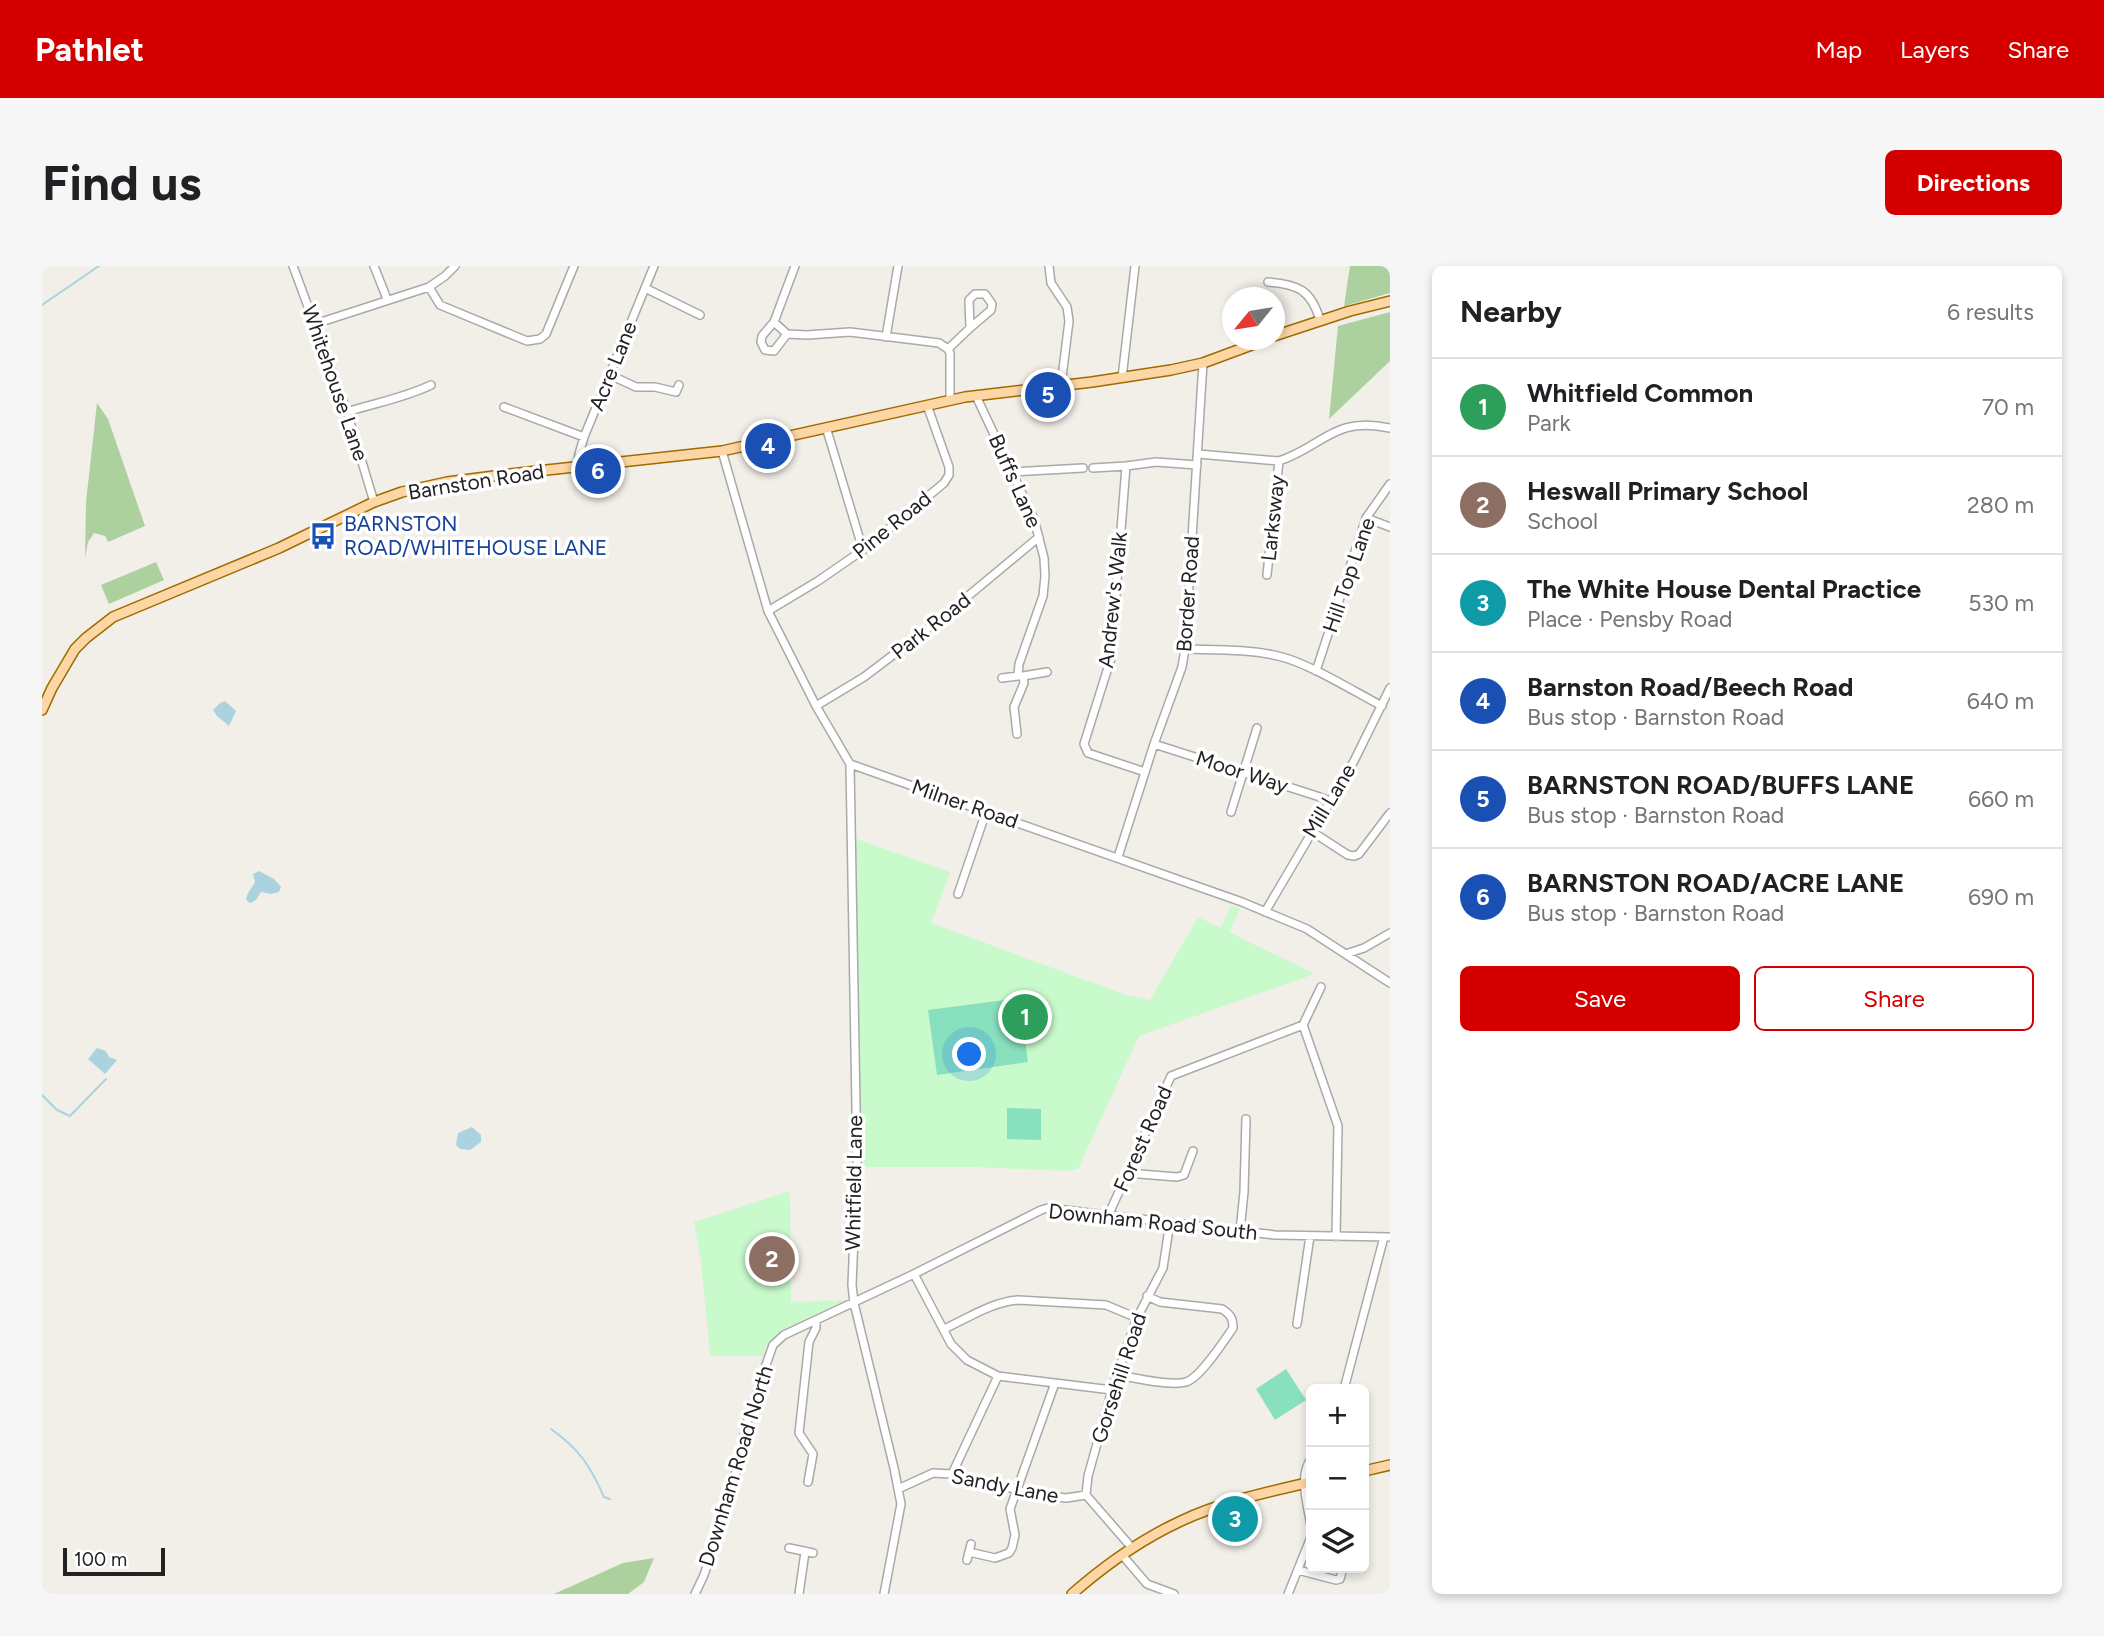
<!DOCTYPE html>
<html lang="en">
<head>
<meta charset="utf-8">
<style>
  body { margin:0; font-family:Figtree,sans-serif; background:#f6f6f6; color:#202124 }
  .controls { position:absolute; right:21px; bottom:21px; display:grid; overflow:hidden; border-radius:10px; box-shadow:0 4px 10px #0003 }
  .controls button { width:63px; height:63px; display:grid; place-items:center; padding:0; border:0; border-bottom:2px solid #e0e0e0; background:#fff; color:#202124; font:35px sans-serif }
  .compass { position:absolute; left:1180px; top:21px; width:63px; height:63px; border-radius:50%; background:#fff; box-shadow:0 4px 10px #0003; rotate:240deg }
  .scale { position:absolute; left:21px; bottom:18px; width:102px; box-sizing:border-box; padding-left:7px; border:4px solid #222; border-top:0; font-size:19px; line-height:24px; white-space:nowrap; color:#222; -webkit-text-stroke:5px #fff; paint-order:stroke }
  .you { position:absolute; left:928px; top:789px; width:24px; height:24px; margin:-18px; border:5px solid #fff; border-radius:50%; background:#1a73e8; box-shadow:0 0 0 10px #1a73e833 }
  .badge { display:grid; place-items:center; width:46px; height:46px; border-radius:50%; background:#d40000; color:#fff; font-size:23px; font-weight:700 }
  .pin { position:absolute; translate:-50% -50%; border:4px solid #fff; box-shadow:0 2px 7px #0006 }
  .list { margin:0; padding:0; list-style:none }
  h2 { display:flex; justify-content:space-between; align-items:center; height:91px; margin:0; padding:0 28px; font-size:30px }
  h2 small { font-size:23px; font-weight:400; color:#757577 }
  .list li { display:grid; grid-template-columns:46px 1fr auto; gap:21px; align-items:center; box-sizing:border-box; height:98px; padding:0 28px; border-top:2px solid #e0e0e0 }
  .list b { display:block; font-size:26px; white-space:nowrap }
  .list p { margin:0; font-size:23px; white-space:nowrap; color:#757577 }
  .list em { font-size:23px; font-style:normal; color:#757577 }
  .actions { display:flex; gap:14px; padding:21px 28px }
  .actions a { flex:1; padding:16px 0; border:2px solid #d40000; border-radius:10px; text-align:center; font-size:24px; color:#d40000 }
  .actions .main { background:#d40000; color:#fff }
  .icon { flex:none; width:38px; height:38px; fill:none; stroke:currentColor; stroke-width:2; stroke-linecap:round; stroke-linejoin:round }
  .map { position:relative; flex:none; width:1348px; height:1328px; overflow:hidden; border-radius:10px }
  header { display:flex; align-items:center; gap:42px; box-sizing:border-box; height:98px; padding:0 35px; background:#d40000; color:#fff }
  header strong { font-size:33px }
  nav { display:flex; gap:38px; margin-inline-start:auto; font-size:24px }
  .intro { display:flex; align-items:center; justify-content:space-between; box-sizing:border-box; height:168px; padding:0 42px }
  h1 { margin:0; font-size:49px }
  .button { padding:18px 32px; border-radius:10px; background:#d40000; color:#fff; font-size:24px; font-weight:700 }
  main { display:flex; gap:42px; padding:0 42px }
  aside { flex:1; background:#fff; border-radius:10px; box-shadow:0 4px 10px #0003 }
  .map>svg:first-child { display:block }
</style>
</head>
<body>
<header>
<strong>Pathlet</strong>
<nav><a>Map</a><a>Layers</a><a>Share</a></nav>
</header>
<div class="intro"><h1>Find us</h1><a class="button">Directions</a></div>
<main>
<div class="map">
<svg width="1348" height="1328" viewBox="0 0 1348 1328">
  <rect width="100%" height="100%" fill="#f2efe9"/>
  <path fill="#add19e" d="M1308,0H1348V27L1302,40Z
    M1348,46V95L1287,153L1296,60Z
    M55,137L66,153L103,260L66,276L63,270L52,267L46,276L43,292L44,236Z
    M114,296L122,314L67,338L59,319Z
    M612,1292L602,1316L586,1328H512L581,1297Z"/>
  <path fill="#c8facc" d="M814,573L908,606L889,657L1084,729L1108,734L1156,651L1179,662L1189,639L1198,643L1187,666L1263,703L1271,706L1267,710L1097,770L1036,903L1024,905L930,901H818Z
    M748,925L749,1036L801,1034L797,1037L739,1065L724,1079L721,1090H668L659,995L652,956Z"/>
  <path fill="#88e0be" d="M977,732L986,796L895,809L886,744Z
    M965,842L999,843V874L965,873Z
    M1244,1103L1264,1134L1233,1154L1214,1123Z"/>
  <path fill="#aad3df" d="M183,435L194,445L187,460L175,450L171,444L178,437Z
    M217,605L232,613L239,621L237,626L229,628L219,626L214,634L208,637L204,634L205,629L213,616L211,608Z
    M55,782L64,785L67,791L75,794L63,808L46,793Z
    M430,861L439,869V876L428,884L418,883L414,879L416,867Z"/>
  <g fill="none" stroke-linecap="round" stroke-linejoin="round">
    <path stroke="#aad3df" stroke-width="2" d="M0,39L57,0
      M0,829L15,844L28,850L64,813
      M509,1163C537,1183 548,1199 562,1231L568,1233"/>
    <defs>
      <path id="minor" d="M251,0L305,146L332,236
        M332,0L345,33
        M1007,0L1009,17L1025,41L1027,55L1020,111L1022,119
        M1226,16C1256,18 1269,24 1278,54
        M387,21L398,39L485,75L498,73L504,68L532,0
        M603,22L658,49
        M732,56L745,68L765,69L808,66L897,77L906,83L908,87V134
        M273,58L387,21L403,10L413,0
        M745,68L732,85L723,84L719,76L720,70L732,56L753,0
        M844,71L856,0
        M906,83L928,62L949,44L950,38L943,28H933L927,34L928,62
        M568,109L594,121H613L634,126L637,119
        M1080,112L1093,0
        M934,130L992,253L1002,292L1003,310L1001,330L977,398L976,410L960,412
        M462,141L542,171
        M305,146C333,137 362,132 389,119
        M784,161L821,284
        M680,185L726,345L774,440L808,498L1200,636L1265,663L1348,717
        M1156,188L1237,195C1283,179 1292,150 1348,162
        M1084,200L1069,392L1042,478L1046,487L1103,506
        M536,202L537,188L542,171L612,0
        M1051,202L1084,200L1114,196L1155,199
        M969,206L1041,202
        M1324,252L1348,261
        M1225,309L1237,195
        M726,345L776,315L821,284L902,217L907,209V201L885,139
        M1143,383C1174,384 1206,383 1236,390C1267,397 1311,425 1340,440
        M1274,405L1324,252L1348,218
        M981,410L1005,406
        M774,440L822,411L896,355L997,271
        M975,468L972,441L982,417L981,410H976
        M1112,478L1278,531L1287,535
        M808,498L815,897L810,1019L812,1037L852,1202L859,1238L842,1328
        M1189,546L1215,462
        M1269,565L1306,589L1312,590L1317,588L1348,547
        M1076,591L1112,478L1140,401L1143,383L1161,97
        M916,628L944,546
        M1223,646L1312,495L1348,422
        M1304,688L1322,682L1348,667
        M1279,721L1261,759L1296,860L1294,971
        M1085,907L1135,911L1142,909L1151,885
        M1066,950L1129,810L1261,759
        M1198,965L1202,926L1204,853
        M872,1008L909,1078L925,1094L956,1110L1070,1124
        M1255,1058L1268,970
        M902,1063C926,1052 950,1036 976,1034L1064,1039L1095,1052
        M1077,1109C1091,1112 1131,1120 1144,1116C1158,1112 1182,1075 1191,1062C1191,1052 1188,1048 1180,1043L1118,1036L1105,1030
        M1302,1123L1342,971
        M1269,1193C1256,1210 1266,1240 1269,1260
        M910,1208L956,1110
        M766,1216L771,1188L757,1167L767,1076L774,1062V1054
        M856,1223L891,1207L910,1208L997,1229L1024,1232L1044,1229L1090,1282
        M1044,1229L1046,1210L1070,1124L1095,1052L1121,1002L1128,956
        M747,1282L771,1287
        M927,1286L953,1292L967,1287L970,1282L973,1269L968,1243L1013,1117
        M1081,1290L1105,1318L1132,1328
        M925,1294L929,1278
        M1256,1304L1294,1314L1298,1313L1301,1302
        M653,1328L662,1309L687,1235L705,1157L719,1113L731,1079L742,1069L872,1008L999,944L1006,942L1233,969L1348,971
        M757,1328L763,1286
        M1246,1328L1269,1271"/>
      <path id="major" d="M1232,70L1308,45L1348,35
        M0,444L10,422L33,383L44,372L71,351L237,282L332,236L360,226L405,216L468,208L680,185L923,131L1050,116L1129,104L1161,97L1223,74
        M1322,1205L1348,1199
        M1030,1328C1062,1300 1100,1273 1139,1255C1179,1236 1226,1226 1269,1216"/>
    </defs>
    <use href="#minor" stroke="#a9a9a9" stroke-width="10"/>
    <use href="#major" stroke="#a06b00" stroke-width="12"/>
    <use href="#minor" stroke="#fff" stroke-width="7"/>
    <use href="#major" stroke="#fcd6a4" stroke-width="9"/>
  </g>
  <defs>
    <symbol id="bus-bare" viewBox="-9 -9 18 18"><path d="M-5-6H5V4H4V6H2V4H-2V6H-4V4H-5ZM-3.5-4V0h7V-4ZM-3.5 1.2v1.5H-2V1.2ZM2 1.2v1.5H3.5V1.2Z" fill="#1a4fb4" stroke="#fff" stroke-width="2.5" paint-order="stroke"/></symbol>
  </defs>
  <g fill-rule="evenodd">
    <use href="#bus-bare" x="262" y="251" width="38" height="38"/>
  </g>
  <g text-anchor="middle" stroke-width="7" stroke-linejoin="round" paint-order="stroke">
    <g font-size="21" fill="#222" stroke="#fff">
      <text transform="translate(571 100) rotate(-68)" y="7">Acre Lane</text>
      <text transform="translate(293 117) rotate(71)" y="7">Whitehouse Lane</text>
      <text transform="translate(973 215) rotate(66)" y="7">Buffs Lane</text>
      <text transform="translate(434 216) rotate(-9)" y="7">Barnston Road</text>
      <text transform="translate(1231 252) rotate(-84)" y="7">Larksway</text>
      <text transform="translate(850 259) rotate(-39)" y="7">Pine Road</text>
      <text transform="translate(1307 309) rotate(-71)" y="7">Hill Top Lane</text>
      <text transform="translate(1146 328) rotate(-86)" y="7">Border Road</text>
      <text transform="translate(1071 334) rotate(-84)" y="7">Andrew's Walk</text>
      <text transform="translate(889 360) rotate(-38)" y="7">Park Road</text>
      <text transform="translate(1200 506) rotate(18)" y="7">Moor Way</text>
      <text transform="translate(1287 535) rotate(-59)" y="7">Mill Lane</text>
      <text transform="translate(923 538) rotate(19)" y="7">Milner Road</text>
      <text transform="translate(1101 873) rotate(-66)" y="7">Forest Road</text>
      <text transform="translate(812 917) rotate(-89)" y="7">Whitfield Lane</text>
      <text transform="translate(1111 956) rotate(6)" y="7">Downham Road South</text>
      <text transform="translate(1077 1112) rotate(-72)" y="7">Gorsehill Road</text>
      <text transform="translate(694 1200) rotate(-73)" y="7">Downham Road North</text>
      <text transform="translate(963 1220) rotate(11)" y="7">Sandy Lane</text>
    </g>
    <g font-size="21" fill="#164399" stroke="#fff" text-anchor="start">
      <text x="302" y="265">BARNSTON<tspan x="302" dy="24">ROAD/WHITEHOUSE LANE</tspan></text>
    </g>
  </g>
</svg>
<div class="controls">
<button>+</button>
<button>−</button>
<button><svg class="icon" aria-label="layers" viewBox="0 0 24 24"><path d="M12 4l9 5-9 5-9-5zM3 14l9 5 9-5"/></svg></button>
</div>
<svg class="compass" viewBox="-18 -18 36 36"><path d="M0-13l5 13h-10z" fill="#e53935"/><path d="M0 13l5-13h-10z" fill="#757577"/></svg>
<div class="scale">100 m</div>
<div class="you"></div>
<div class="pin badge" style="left:983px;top:751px;background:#2e9e5b">1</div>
<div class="pin badge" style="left:730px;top:993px;background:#8d6e63">2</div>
<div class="pin badge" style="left:1193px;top:1253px;background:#0f9aa8">3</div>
<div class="pin badge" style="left:726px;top:180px;background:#1a4fb4">4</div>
<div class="pin badge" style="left:1006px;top:129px;background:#1a4fb4">5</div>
<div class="pin badge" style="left:556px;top:205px;background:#1a4fb4">6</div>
</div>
<aside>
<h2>Nearby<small>6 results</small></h2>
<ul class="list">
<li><span class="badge" style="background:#2e9e5b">1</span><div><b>Whitfield Common</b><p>Park</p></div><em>70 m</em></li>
<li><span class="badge" style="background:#8d6e63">2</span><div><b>Heswall Primary School</b><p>School</p></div><em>280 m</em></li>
<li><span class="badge" style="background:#0f9aa8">3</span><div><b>The White House Dental Practice</b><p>Place · Pensby Road</p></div><em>530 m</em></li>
<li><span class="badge" style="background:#1a4fb4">4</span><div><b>Barnston Road/Beech Road</b><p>Bus stop · Barnston Road</p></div><em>640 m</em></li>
<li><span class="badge" style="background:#1a4fb4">5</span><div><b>BARNSTON ROAD/BUFFS LANE</b><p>Bus stop · Barnston Road</p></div><em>660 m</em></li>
<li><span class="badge" style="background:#1a4fb4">6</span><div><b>BARNSTON ROAD/ACRE LANE</b><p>Bus stop · Barnston Road</p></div><em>690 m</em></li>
</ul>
<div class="actions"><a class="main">Save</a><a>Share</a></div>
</aside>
</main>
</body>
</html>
